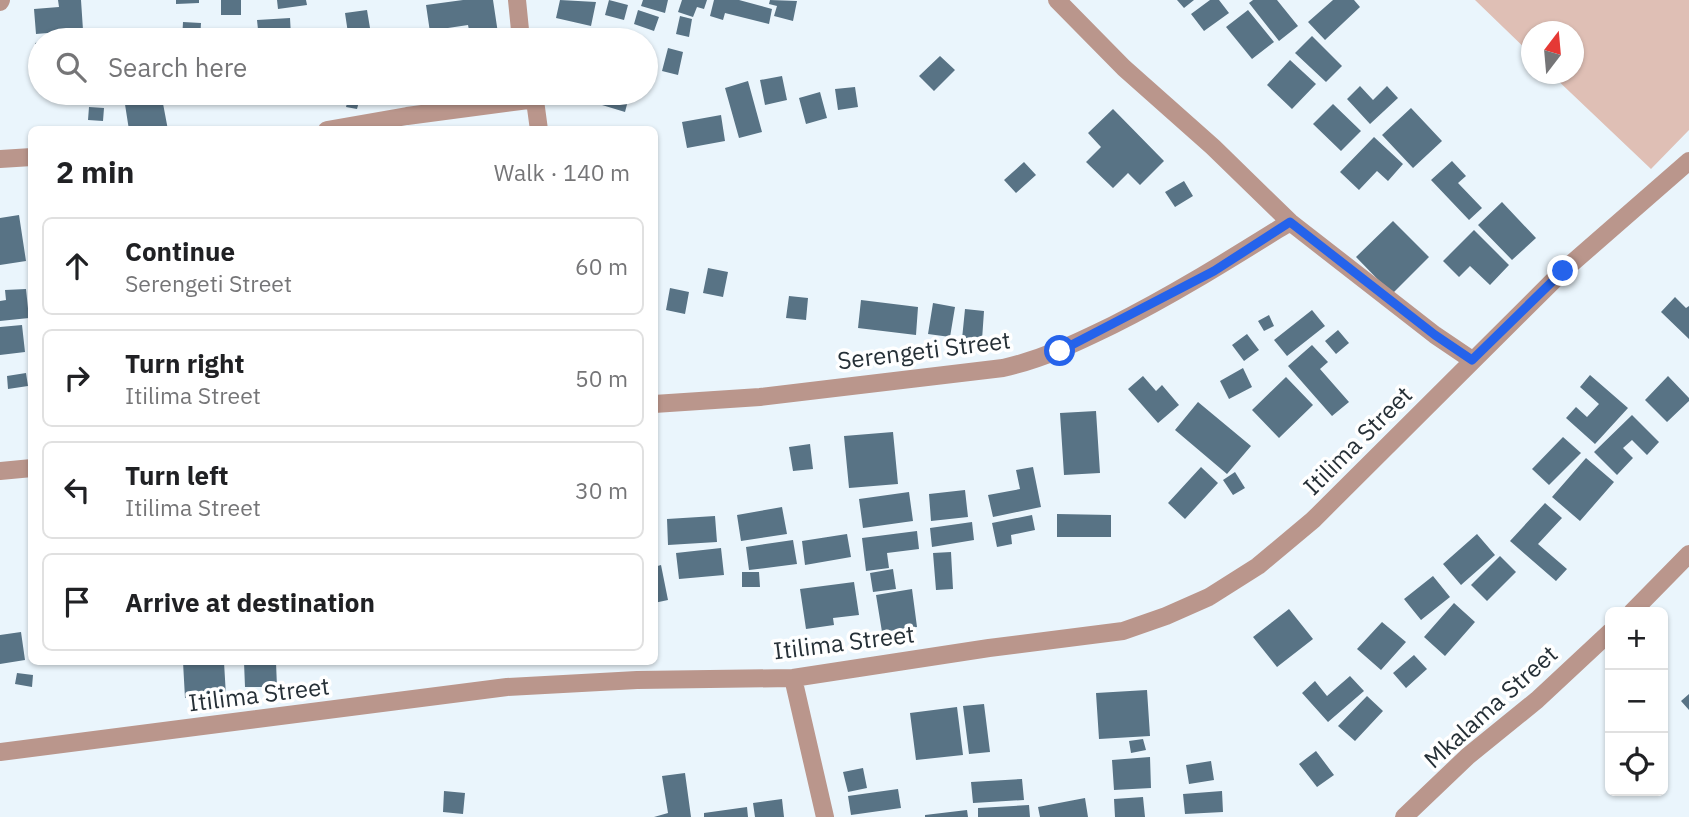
<!DOCTYPE html>
<html lang="en">
<head>
<meta charset="utf-8">
<style>
  body { margin:0; font-family:"IBM Plex Sans",sans-serif; background:#f2f2f2; color:#202124 }
  .controls { position:absolute; right:21px; bottom:21px; display:grid; overflow:hidden; border-radius:10px; box-shadow:0 2px 5px #0004 }
  .controls button { width:63px; height:63px; display:grid; place-items:center; padding:0; border:0; border-bottom:2px solid #e0e0e0; background:#fff; color:#202124; font:35px sans-serif }
  .compass { position:absolute; left:1521px; top:21px; width:63px; height:63px; border-radius:50%; background:#fff; box-shadow:0 2px 5px #0004; rotate:16deg }
  .stop { position:absolute; width:21px; height:21px; margin:-16px; border:5px solid #2563eb; border-radius:50%; background:#fff }
  .stop.end { background:#2563eb; border-color:#fff; box-shadow:0 2px 7px #0008 }
  .list { margin:0; padding:0; list-style:none }
  h2 { display:flex; justify-content:space-between; align-items:center; height:91px; margin:0; padding:0 28px; font-size:30px }
  h2 small { font-size:23px; font-weight:400; color:#757577 }
  .list li { display:grid; grid-template-columns:46px 1fr auto; gap:21px; align-items:center; box-sizing:border-box; height:98px; margin:0 14px 14px; padding:0 14px; border:2px solid #e0e0e0; border-radius:10px }
  .list b { display:block; font-size:26px; white-space:nowrap }
  .list p { margin:0; font-size:23px; white-space:nowrap; color:#757577 }
  .list em { font-size:23px; font-style:normal; color:#757577 }
  .icon { flex:none; width:38px; height:38px; fill:none; stroke:currentColor; stroke-width:2; stroke-linecap:round; stroke-linejoin:round }
  .map { position:relative; flex:none; width:1689px; height:817px; overflow:hidden }
  .search { position:absolute; background:#fff; box-shadow:0 2px 5px #0004; left:28px; top:28px; width:630px; height:77px; display:flex; align-items:center; gap:18px; box-sizing:border-box; padding:0 24px; border-radius:38px; color:#757577; font-size:26px }
  .panel { position:absolute; background:#fff; box-shadow:0 2px 5px #0004; left:28px; top:126px; width:630px; height:539px; border-radius:10px }
  .map>svg:first-child { display:block }
</style>
</head>
<body>
<div class="map">
<svg width="1689" height="817" viewBox="0 0 1689 817">
  <rect width="100%" height="100%" fill="#eaf5fc"/>
  <path fill="#dfbfb5" d="M1475,0H1689V130L1651,169L1551,74H1574V32H1532L1531,54Z"/>
  <path fill="#587385" d="M58,0H81L83,30L36,34L34,9L59,7Z
    M176,0H199V3L176,4Z
    M221,0H241V15H221Z
    M277,0H306L307,5L278,9Z
    M463,0H493L499,40H471L468,25L448,28L449,36L431,39L426,5Z
    M560,0L596,2L591,26L556,18Z
    M609,0L628,5L624,20L605,15Z
    M643,0H668L665,13L641,6Z
    M682,0H707L704,9L697,7L693,17L678,12Z
    M714,0H739L772,9L769,24L725,13L723,20L710,16Z
    M770,0L797,1L793,21L774,16L777,6L769,4Z
    M1177,0H1194L1184,8Z
    M1210,0H1219L1229,13L1204,31L1191,14Z
    M1253,0H1277L1298,26L1279,41L1249,3Z
    M1333,0H1354L1360,7L1325,40L1308,22Z
    M367,10L372,40H349L345,13Z
    M638,10L659,17L654,31L634,24Z
    M1248,10L1274,42L1252,59L1226,27Z
    M680,16L692,19L689,37L676,34Z
    M290,18L291,36L259,39L257,20Z
    M183,22L201,23L200,40H182Z
    M158,32L159,40H115L114,39Z
    M1312,36L1342,66L1326,82L1295,53Z
    M40,42V76H37L35,43Z
    M668,48L683,52L678,75L662,71Z
    M940,56L955,70L934,91L919,76Z
    M1290,60L1316,84L1292,109L1267,85Z
    M782,76L787,100L765,105L760,80Z
    M748,81L762,132L739,138L725,88Z
    M1360,86L1373,100L1387,86L1398,98L1370,124L1347,99Z
    M855,87L858,107L838,110L835,89Z
    M820,92L827,118L806,124L799,98Z
    M109,93H128V94L110,97Z
    M161,93L168,130H129L124,98Z
    M433,93H461V94L434,99Z
    M605,93H630L625,112L602,105Z
    M349,95L360,98L357,109L346,107Z
    M1333,104L1361,131L1341,151L1313,124Z
    M89,107L104,108L103,121L88,120Z
    M1411,108L1442,141L1413,168L1382,135Z
    M1113,109L1164,161L1140,185L1128,173L1113,188L1086,162L1101,147L1088,133Z
    M721,115L725,141L687,148L682,122Z
    M1374,137L1403,164L1388,181L1377,171L1359,190L1340,172Z
    M1452,161L1466,176L1458,183L1482,208L1469,220L1431,180Z
    M1024,162L1036,175L1016,193L1004,180Z
    M1184,181L1193,196L1175,207L1165,192Z
    M1502,202L1536,238L1512,260L1478,225Z
    M19,215L26,261L0,265V218Z
    M1393,221L1429,257L1392,294L1356,257Z
    M1474,230L1509,265L1490,285L1470,266L1459,277L1443,261Z
    M708,268L728,272L723,297L703,293Z
    M670,288L689,292L685,314L666,310Z
    M26,289L29,318L0,321V301L6,300L5,290Z
    M789,296L808,298L806,320L786,318Z
    M1675,297L1686,308L1689,306V339L1661,312Z
    M861,300L918,307L916,335L858,328Z
    M933,303L955,307L950,337L928,334Z
    M965,309L984,311L982,340L962,339Z
    M1312,310L1325,326L1287,356L1274,340Z
    M1269,315L1274,326L1264,331L1258,321Z
    M22,325L25,352L0,355V327Z
    M1338,330L1349,343L1336,354L1325,341Z
    M1247,334L1259,350L1244,361L1232,345Z
    M1312,345L1328,362L1320,369L1349,402L1332,416L1288,366Z
    M1243,368L1252,387L1229,399L1220,381Z
    M26,373L28,386L8,389L7,376Z
    M1590,375L1628,408L1595,444L1566,418L1576,407L1587,417L1599,404L1580,387Z
    M1143,376L1156,391L1162,385L1179,405L1158,423L1128,389Z
    M1668,376L1689,398V401L1667,422L1645,400Z
    M1286,377L1313,405L1279,438L1252,410Z
    M1198,402L1251,446L1227,474L1175,430Z
    M1096,411L1100,473L1064,475L1060,413Z
    M1632,415L1659,442L1647,455L1632,440L1623,448L1633,458L1617,475L1594,452Z
    M893,432L898,484L849,488L844,436Z
    M1563,437L1581,453L1549,485L1532,469Z
    M810,444L813,469L793,471L789,447Z
    M1586,458L1614,482L1580,521L1552,497Z
    M1033,467L1041,507L993,517L988,495L1020,489L1016,470Z
    M1201,467L1218,483L1185,519L1168,503Z
    M1235,472L1245,488L1233,495L1223,480Z
    M965,490L968,517L931,521L929,494Z
    M909,492L913,521L863,528L859,499Z
    M1545,503L1562,518L1538,544L1567,569L1556,581L1510,541Z
    M782,507L787,534L741,541L737,515Z
    M1057,514L1111,515V537H1057Z
    M1032,515L1035,530L1011,535L1012,544L997,547L992,523Z
    M715,516L717,542L668,545L667,519Z
    M972,522L974,540L932,547L930,528Z
    M917,531L919,549L887,553L889,568L866,571L862,538Z
    M847,534L851,557L805,565L802,541Z
    M1477,534L1495,555L1461,585L1443,564Z
    M793,540L797,564L749,570L746,547Z
    M721,548L724,575L679,579L676,553Z
    M951,552L953,589L936,590L933,553Z
    M1500,556L1516,572L1487,601L1471,585Z
    M661,565L668,600L654,603V567Z
    M893,569L896,589L873,592L870,573Z
    M742,572H759L760,587H742Z
    M1433,576L1450,597L1421,620L1404,599Z
    M854,582L859,615L833,618L834,625L806,629L800,589Z
    M912,589L917,627L882,632L876,595Z
    M1454,603L1475,622L1445,656L1424,637Z
    M1289,609L1313,639L1277,667L1253,637Z
    M1382,622L1406,642L1381,670L1357,649Z
    M21,632L25,660L0,664V635Z
    M1414,655L1427,669L1406,688L1393,673Z
    M183,662H224L226,696L185,698Z
    M244,662H276L277,687H245Z
    M17,673L33,675L32,687L15,684Z
    M1350,676L1364,691L1328,722L1302,693L1315,681L1327,696Z
    M1147,690L1150,736L1099,739L1096,693Z
    M1689,694V710L1681,701Z
    M1367,696L1383,711L1355,741L1338,726Z
    M984,704L990,752L969,754L963,706Z
    M957,707L963,755L916,760L910,713Z
    M1143,739L1146,750L1131,753L1129,741Z
    M1316,751L1334,775L1317,787L1299,764Z
    M1150,757L1151,788L1114,790L1112,760Z
    M1211,761L1214,780L1189,784L1186,765Z
    M863,768L867,788L848,792L843,772Z
    M685,773L691,817H654L668,813L662,776Z
    M1022,779L1024,800L973,803L971,782Z
    M898,789L901,808L851,815L848,796Z
    M444,791L465,793L463,814L443,812Z
    M1222,791L1223,812L1185,814L1183,794Z
    M1143,797L1145,817H1115L1114,799Z
    M1085,798L1088,817H1040L1038,807Z
    M782,799L784,817H755L753,803Z
    M1029,805L1030,817H978V808Z
    M747,807L748,817H704V813Z
    M967,810L968,817H925V815Z"/>
  <g fill="none" stroke-linecap="round" stroke-linejoin="round">
    <path stroke="#ba968c" stroke-width="18" d="M517,0L521,40
      M1057,0L1124,68L1213,147L1290,222L1435,335L1472,360
      M0,2L1,0
      M534,93L539,130
      M327,130L407,116L536,99
      M0,159L32,157
      M654,404L760,397L1003,368C1043,359 1076,343 1113,325C1175,294 1232,258 1290,222
      M0,471L32,468
      M1632,612L1689,554
      M793,678L825,817
      M0,752L507,687L637,680L793,678L989,648L1123,631L1166,616L1209,597L1258,566L1313,520L1563,271L1689,161
      M1404,817L1468,756L1537,700L1610,632"/>
  </g>
  <g fill="none" stroke-linecap="round" stroke-linejoin="round">
    <path stroke="#2563eb" stroke-width="9" d="M1060,351L1214,271L1290,222L1435,335L1472,360L1563,271"/>
  </g>
  <g text-anchor="middle" stroke-width="7" stroke-linejoin="round" paint-order="stroke">
    <g font-size="24" fill="#263037" stroke="#fff">
      <text transform="translate(924 351) rotate(-7)" y="8">Serengeti Street</text>
      <text transform="translate(1358 441) rotate(-45)" y="8">Itilima Street</text>
      <text transform="translate(844 643) rotate(-7)" y="8">Itilima Street</text>
      <text transform="translate(259 695) rotate(-7)" y="8">Itilima Street</text>
      <text transform="translate(1491 707) rotate(-42)" y="8">Mkalama Street</text>
    </g>
  </g>
</svg>
<div class="controls">
<button>+</button>
<button>−</button>
<button><svg class="icon" aria-label="locate" viewBox="0 0 24 24"><circle cx="12" cy="12" r="6"/><path d="M12 2v4M12 18v4M2 12h4M18 12h4"/></svg></button>
</div>
<svg class="compass" viewBox="-18 -18 36 36"><path d="M0-13l5 13h-10z" fill="#e53935"/><path d="M0 13l5-13h-10z" fill="#757577"/></svg>
<div class="stop" style="left:1060px;top:351px"></div>
<div class="stop end" style="left:1563px;top:271px"></div>
<div class="search"><svg class="icon" aria-label="search" viewBox="0 0 24 24"><circle cx="10" cy="10" r="6"/><path d="M15 15l6 6"/></svg>Search here</div>
<section class="panel">
<h2>2 min<small>Walk · 140 m</small></h2>
<ul class="list">
<li><svg class="icon" aria-label="ahead" viewBox="0 0 24 24"><path d="M12 20V5M6 11l6-6 6 6"/></svg><div><b>Continue</b><p>Serengeti Street</p></div><em>60 m</em></li>
<li><svg class="icon" aria-label="right" viewBox="0 0 24 24"><path d="M7 20v-9h11M14 6l5 5-5 5"/></svg><div><b>Turn right</b><p>Itilima Street</p></div><em>50 m</em></li>
<li><svg class="icon" aria-label="left" viewBox="0 0 24 24"><path d="M17 20v-9H6M10 6l-5 5 5 5"/></svg><div><b>Turn left</b><p>Itilima Street</p></div><em>30 m</em></li>
<li><svg class="icon" aria-label="arrive" viewBox="0 0 24 24"><path d="M6 21V4h12l-3 4 3 4H6"/></svg><div><b>Arrive at destination</b></div></li>
</ul>
</section>
</div>
</body>
</html>
